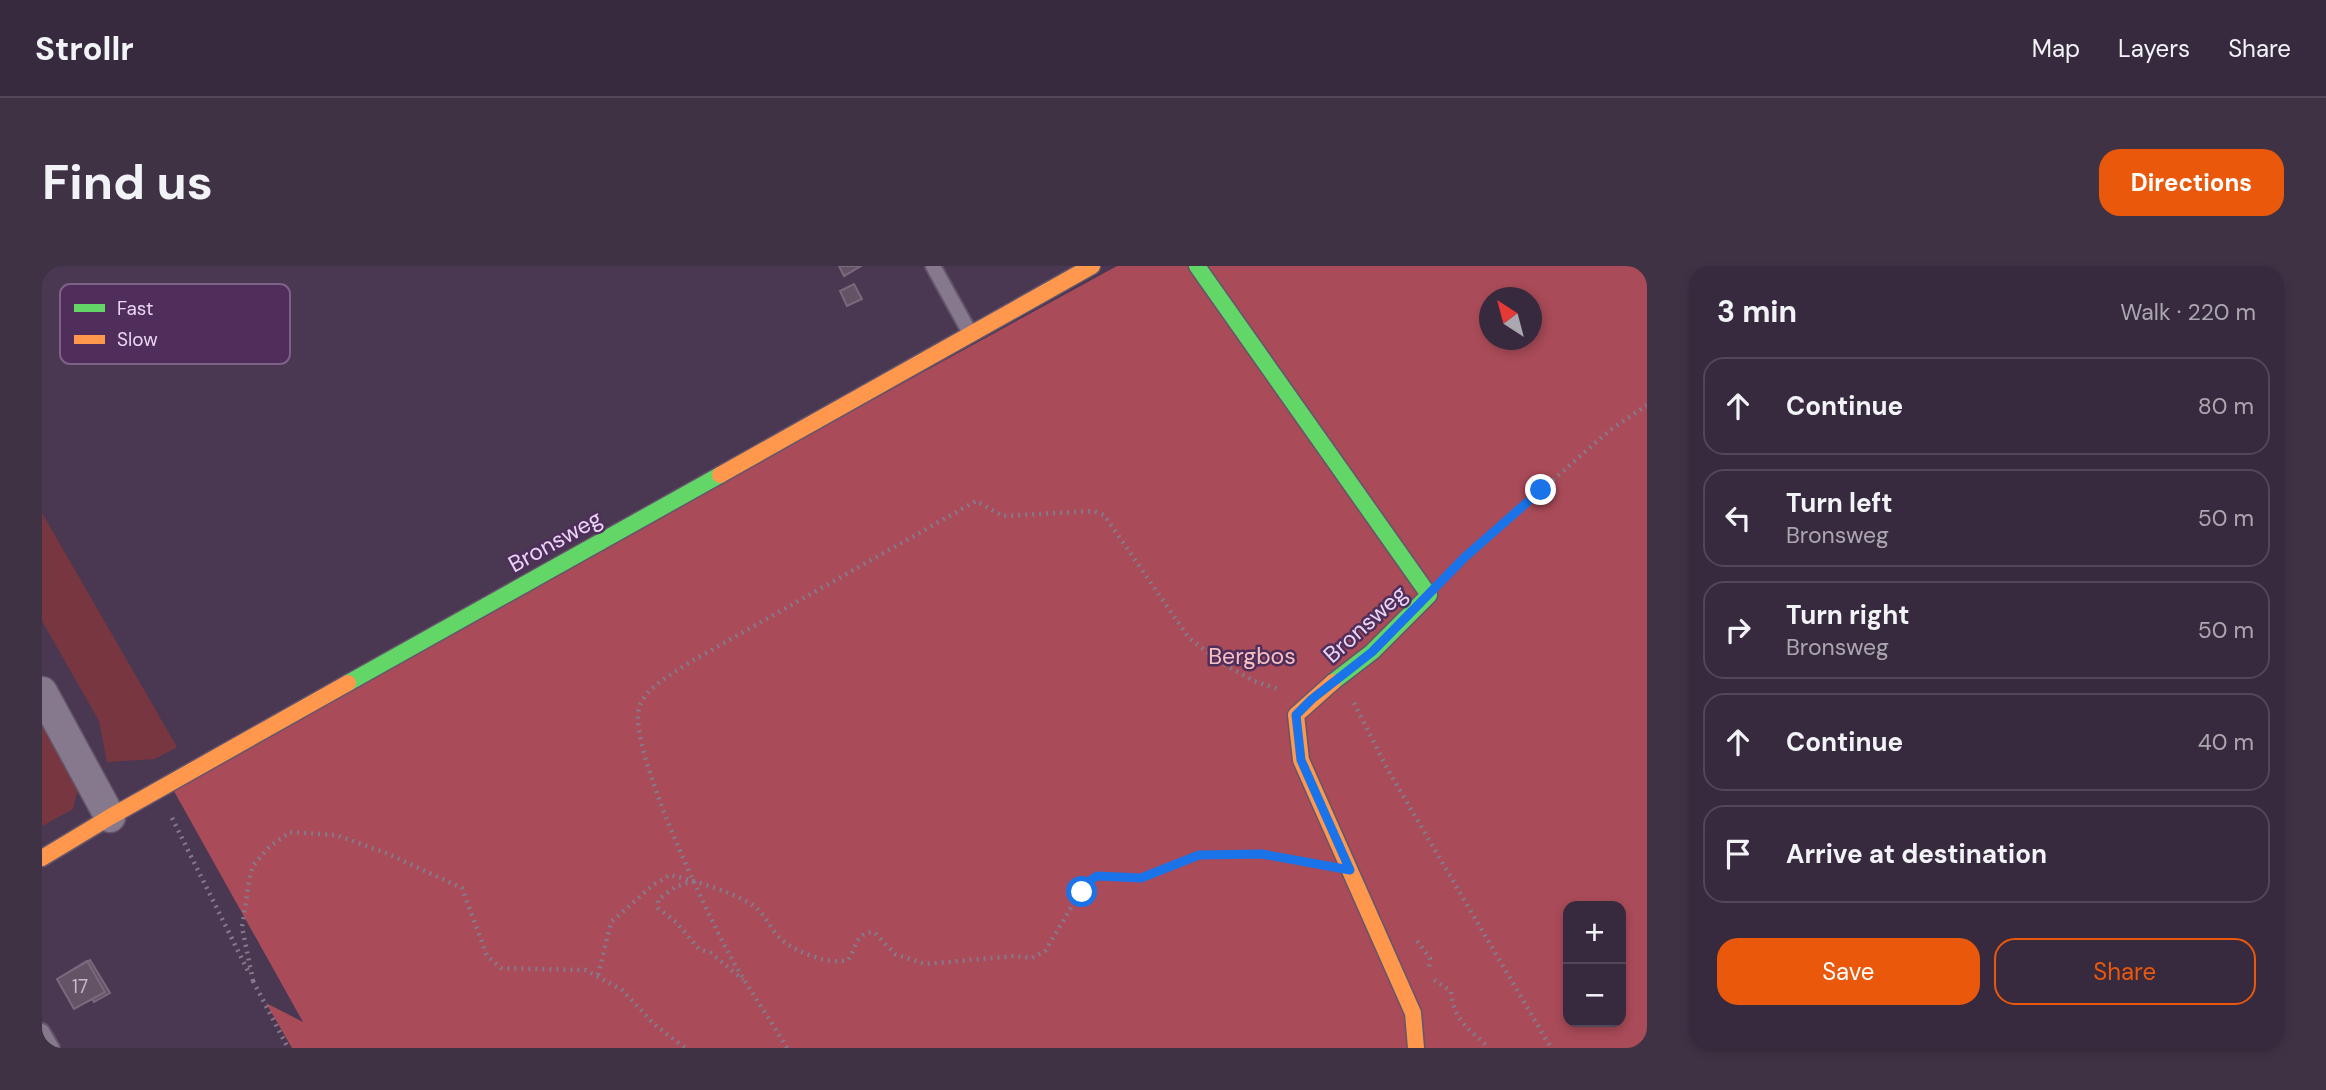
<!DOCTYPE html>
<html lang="en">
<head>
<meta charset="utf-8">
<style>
  body { margin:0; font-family:"DM Sans",sans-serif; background:#3f3245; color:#f1f3f6 }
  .controls { position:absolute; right:21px; bottom:21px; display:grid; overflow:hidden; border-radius:14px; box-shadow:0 4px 10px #0003 }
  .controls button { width:63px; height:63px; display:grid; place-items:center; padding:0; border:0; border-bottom:2px solid #524658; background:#382a3e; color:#f1f3f6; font:35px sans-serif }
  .compass { position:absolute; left:1437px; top:21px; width:63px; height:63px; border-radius:50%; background:#382a3e; box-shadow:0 4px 10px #0003; rotate:324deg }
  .stop { position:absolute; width:21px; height:21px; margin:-16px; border:5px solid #1a73e8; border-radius:50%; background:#fff }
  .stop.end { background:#1a73e8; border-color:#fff; box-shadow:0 2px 7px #0008 }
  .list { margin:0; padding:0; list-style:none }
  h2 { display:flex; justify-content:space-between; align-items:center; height:91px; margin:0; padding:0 28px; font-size:30px }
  h2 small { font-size:23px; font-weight:400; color:#aba7b0 }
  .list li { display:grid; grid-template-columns:46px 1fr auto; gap:21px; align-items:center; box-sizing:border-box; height:98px; margin:0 14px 14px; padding:0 14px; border:2px solid #524658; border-radius:21px }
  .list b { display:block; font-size:26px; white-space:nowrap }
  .list p { margin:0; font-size:23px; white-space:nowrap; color:#aba7b0 }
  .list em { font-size:23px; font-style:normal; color:#aba7b0 }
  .actions { display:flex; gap:14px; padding:21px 28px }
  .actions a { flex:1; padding:16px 0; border:2px solid #ea580c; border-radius:21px; text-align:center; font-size:24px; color:#ea580c }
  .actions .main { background:#ea580c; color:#fff }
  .icon { flex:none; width:38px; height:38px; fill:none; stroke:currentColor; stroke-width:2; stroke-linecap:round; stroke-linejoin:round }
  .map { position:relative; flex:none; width:1605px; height:782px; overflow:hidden; border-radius:21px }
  header { display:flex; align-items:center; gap:42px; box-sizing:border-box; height:98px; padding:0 35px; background:#382a3e; border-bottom:2px solid #524658 }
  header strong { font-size:33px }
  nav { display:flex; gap:38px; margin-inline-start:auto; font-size:24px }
  .intro { display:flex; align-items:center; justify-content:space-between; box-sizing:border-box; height:168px; padding:0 42px }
  h1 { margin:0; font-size:49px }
  .button { padding:18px 32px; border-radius:21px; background:#ea580c; color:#fff; font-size:24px; font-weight:700 }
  main { display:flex; gap:42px; padding:0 42px }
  aside { flex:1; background:#382a3e; border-radius:21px; box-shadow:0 4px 10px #0003 }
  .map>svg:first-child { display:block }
</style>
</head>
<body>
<header>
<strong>Strollr</strong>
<nav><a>Map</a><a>Layers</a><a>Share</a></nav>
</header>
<div class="intro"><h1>Find us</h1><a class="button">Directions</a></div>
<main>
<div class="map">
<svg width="1605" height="782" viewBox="0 0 1605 782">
  <rect width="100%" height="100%" fill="#4a3852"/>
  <path fill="#773640" d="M0,247L135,481L113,493L65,496L57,455L0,355Z
    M0,445L37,518L31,543L0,560Z"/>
  <path fill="#a94b58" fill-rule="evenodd" d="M1075,0H1605V782H250L224,737L261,756L128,518ZM1448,32H1490V74H1448ZM1526,640H1579V756H1526Z"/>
  <path fill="#645265" stroke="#7a687c" stroke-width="2" d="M797,0H819L802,10Z
    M812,18L820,33L805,40L798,25Z
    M48,694L68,727L52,736L50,733L32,743L15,713Z
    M45,695L63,726L32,743L15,713Z"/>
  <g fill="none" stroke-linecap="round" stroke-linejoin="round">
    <defs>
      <path id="lane" d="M891,0L928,67
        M0,765L10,782"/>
      <path id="street" d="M0,426L68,551"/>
      <path id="fast" d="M1155,0L1387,329L1330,386L1291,416
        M306,417L678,209"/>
      <path id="slow" d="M678,209L1050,0
        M1291,416L1254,449L1259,494L1371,747L1374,782
        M0,592L68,551L306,417"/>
    </defs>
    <use href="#lane" stroke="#65556b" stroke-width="18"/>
    <use href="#street" stroke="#65556b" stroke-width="33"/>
    <use href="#fast" stroke="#65556b" stroke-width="19"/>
    <use href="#slow" stroke="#65556b" stroke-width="19"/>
    <path stroke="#86798b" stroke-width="4.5" stroke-dasharray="2 5" stroke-linecap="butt" d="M1407,308L1423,291L1568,164L1605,139
      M1312,437L1346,504L1509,782
      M130,552L207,707
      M652,615L633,621L616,634V642L634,656L657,683L669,687L701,714
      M1375,675L1388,692L1387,703
      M556,709L569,656L611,619L628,609C654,615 687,625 709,638C723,646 729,665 741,675C757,687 787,699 806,694C815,681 813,667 832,666L853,688L883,698L973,690L990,692L1003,685L1044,617L1055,610L1099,612L1157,589L1221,588L1273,597
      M1392,714L1409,725C1411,755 1428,763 1447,782
      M211,715L200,661L208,610L211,600L227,581L248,566L294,569L344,587L420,622L445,690L459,702L544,704L580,724L612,758L643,782
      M211,715L246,782
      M745,782C726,750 704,719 686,686C664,645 586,482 597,442C603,421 631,408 648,396L934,235L961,250L1051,245L1062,249L1147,372L1178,396L1212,415L1236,423"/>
    <use href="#lane" stroke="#86798d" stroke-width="14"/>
    <use href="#street" stroke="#86798d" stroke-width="30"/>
    <use href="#fast" stroke="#63d668" stroke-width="16"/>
    <use href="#slow" stroke="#ff974d" stroke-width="16"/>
  </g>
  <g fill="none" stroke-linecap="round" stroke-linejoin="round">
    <path stroke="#1a73e8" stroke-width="9" d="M1040,626L1044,617L1055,610L1099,612L1157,589L1220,588L1308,604L1259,494L1254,449L1270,433L1330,386L1423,291L1499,224"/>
  </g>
  <g text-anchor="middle" stroke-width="5" stroke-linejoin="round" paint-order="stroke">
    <g font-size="19" fill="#c8b5cf">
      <text x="38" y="727">17</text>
    </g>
    <g font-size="23" fill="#ead6f2" stroke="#4f2e5c">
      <text transform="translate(513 275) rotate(-29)" y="8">Bronsweg</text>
      <text transform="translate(1323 358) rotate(-42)" y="8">Bronsweg</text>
    </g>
    <g font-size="23" fill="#fabfc1" stroke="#4f2e5c">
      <text x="1210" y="398">Bergbos</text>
    </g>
  </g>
  <rect x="18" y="18" width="230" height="80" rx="10" fill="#4f2e5c" stroke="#7e6089" stroke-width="2"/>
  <rect x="32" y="38" width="31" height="8" fill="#63d668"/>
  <rect x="32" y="69" width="31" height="9" fill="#ff974d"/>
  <g font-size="19" fill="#ead6f2">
    <text x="75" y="49">Fast</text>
    <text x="75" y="80">Slow</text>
  </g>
</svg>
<div class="controls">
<button>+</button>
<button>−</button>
</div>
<svg class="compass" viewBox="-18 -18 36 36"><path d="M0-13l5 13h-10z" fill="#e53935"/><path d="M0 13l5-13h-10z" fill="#aba7b0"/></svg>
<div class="stop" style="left:1040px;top:626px"></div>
<div class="stop end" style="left:1499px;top:224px"></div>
</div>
<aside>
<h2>3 min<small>Walk · 220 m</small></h2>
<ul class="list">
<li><svg class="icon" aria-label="ahead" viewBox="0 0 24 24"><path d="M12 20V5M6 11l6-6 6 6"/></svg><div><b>Continue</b></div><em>80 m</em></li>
<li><svg class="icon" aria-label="left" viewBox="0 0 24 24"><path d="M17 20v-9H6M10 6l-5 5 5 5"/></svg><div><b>Turn left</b><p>Bronsweg</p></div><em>50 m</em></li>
<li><svg class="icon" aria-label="right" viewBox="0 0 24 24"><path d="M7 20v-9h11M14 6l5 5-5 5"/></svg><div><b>Turn right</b><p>Bronsweg</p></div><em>50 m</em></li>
<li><svg class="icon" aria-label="ahead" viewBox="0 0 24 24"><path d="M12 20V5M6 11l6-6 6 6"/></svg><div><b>Continue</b></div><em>40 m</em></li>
<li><svg class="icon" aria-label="arrive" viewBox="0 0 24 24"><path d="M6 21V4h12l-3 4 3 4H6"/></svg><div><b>Arrive at destination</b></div></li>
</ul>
<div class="actions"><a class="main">Save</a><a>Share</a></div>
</aside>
</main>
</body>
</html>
